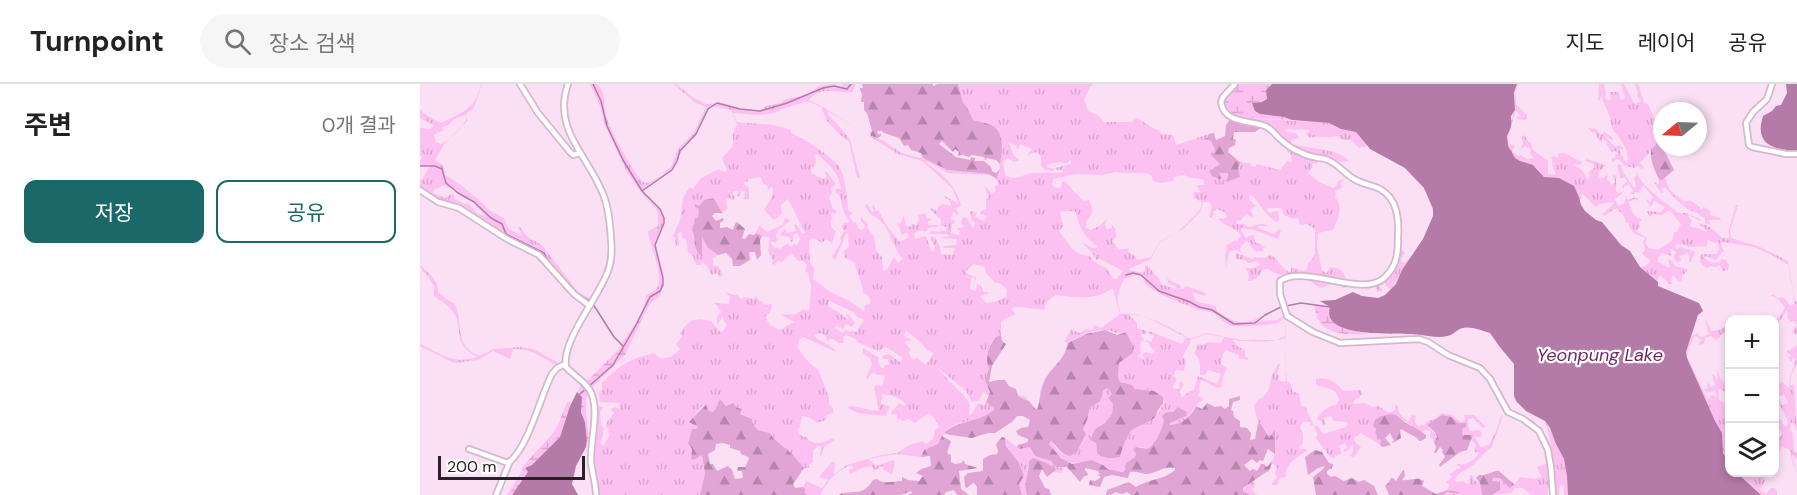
<!DOCTYPE html>
<html lang="ko">
<head>
<meta charset="utf-8">
<style>
  body { margin:0; font-family:"DM Sans","Noto Sans KR",sans-serif; background:#f6f6f6; color:#222 }
  .controls { position:absolute; right:18px; bottom:18px; display:grid; overflow:hidden; border-radius:12px; box-shadow:0 3px 9px #0003 }
  .controls button { width:54px; height:54px; display:grid; place-items:center; padding:0; border:0; border-bottom:2px solid #e0e0e0; background:#fff; color:#222; font:30px sans-serif }
  .compass { position:absolute; left:1233px; top:18px; width:54px; height:54px; border-radius:50%; background:#fff; box-shadow:0 3px 9px #0003; rotate:251deg }
  .scale { position:absolute; left:18px; bottom:15px; width:147px; box-sizing:border-box; padding-left:6px; border:3px solid #2a2028; border-top:0; font-size:16px; line-height:21px; white-space:nowrap; color:#2a2028; -webkit-text-stroke:4px #fff; paint-order:stroke }
  .list { margin:0; padding:0; list-style:none }
  h2 { display:flex; justify-content:space-between; align-items:center; height:78px; margin:0; padding:0 24px; font-size:26px }
  h2 small { font-size:20px; font-weight:400; color:#767676 }
  .actions { display:flex; gap:12px; padding:18px 24px }
  .actions a { flex:1; padding:14px 0; border:2px solid #1b6868; border-radius:12px; text-align:center; font-size:21px; color:#1b6868 }
  .actions .main { background:#1b6868; color:#fff }
  .icon { flex:none; width:33px; height:33px; fill:none; stroke:currentColor; stroke-width:2; stroke-linecap:round; stroke-linejoin:round }
  .map { position:relative; flex:none; width:1377px; height:411px; overflow:hidden }
  header { display:flex; align-items:center; gap:36px; box-sizing:border-box; height:84px; padding:0 30px; background:#fff; border-bottom:2px solid #e0e0e0 }
  header strong { font-size:28px }
  nav { display:flex; gap:33px; margin-inline-start:auto; font-size:21px }
  .search { width:420px; height:54px; background:#f6f6f6; display:flex; align-items:center; gap:15px; box-sizing:border-box; padding:0 21px; border-radius:33px; color:#767676; font-size:22px }
  main { display:flex }
  aside { flex:1; background:#fff }
  .map>svg:first-child { display:block }
</style>
</head>
<body>
<header>
<strong>Turnpoint</strong>
<div class="search"><svg class="icon" aria-label="search" viewBox="0 0 24 24"><circle cx="10" cy="10" r="6"/><path d="M15 15l6 6"/></svg>장소 검색</div>
<nav><a>지도</a><a>레이어</a><a>공유</a></nav>
</header>
<main>
<aside>
<h2>주변<small>0개 결과</small></h2>
<ul class="list">
</ul>
<div class="actions"><a class="main">저장</a><a>공유</a></div>
</aside>
<div class="map">
<svg width="1377" height="411" viewBox="0 0 1377 411">
  <defs>
    <pattern id="grass-tufts" width="24" height="20" patternUnits="userSpaceOnUse" patternTransform="scale(1.5)"><rect width="24" height="20" fill="#fdc1f1"/><path d="M3 7l-1-3M5 7V3M7 7l1-3M15 17l-1-3M17 17v-4M19 17l1-3" fill="none" stroke="#d9a6cf"/></pattern>
    <pattern id="forest-firs" width="22" height="20" patternUnits="userSpaceOnUse" patternTransform="scale(1.5)"><rect width="22" height="20" fill="#e1a5d5"/><path d="M5 1l3.5 6h-7zM16 11l3.5 6h-7z" fill="#b786ad"/></pattern>
    <pattern id="wetland-marsh" width="20" height="14" patternUnits="userSpaceOnUse" patternTransform="scale(1.5)"><rect width="20" height="14" fill="#fdc1f1"/><path d="M1 5h8M5 5V1M11 12h8M15 12V8" fill="none" stroke="#d9a6cf"/></pattern>
  </defs>
  <rect width="100%" height="100%" fill="#fbe0f5"/>
  <path fill="url(#grass-tufts)" fill-rule="evenodd" d="M62,0L54,24L47,29V37L25,59L15,76L24,82L25,91C41,100 55,112 67,124C72,129 79,131 84,134L88,144L102,152L98,143L99,142L108,153L122,161L158,208L171,215L169,219L155,209L120,170L87,154L42,124L21,118L0,104V95L2,96L10,81L2,82L0,83V76L2,74L0,71V44L10,45L14,41L0,34V25L3,29L21,39C34,32 49,28 56,14C59,9 59,5 62,0ZM47,30C47,41 31,55 21,60L16,58L14,52L16,49L19,52L16,47L20,49L21,47H23L22,43L29,41L33,36ZM23,101L28,104L32,103L38,109L54,117L55,121L65,131C58,132 52,125 49,119L45,120L35,115L33,109L25,114L13,109L14,106Z
    M170,0H177C187,9 183,23 187,35C195,56 207,75 219,94L223,98L228,99L243,91L245,87L251,83L258,65L274,48L286,23L274,18L254,0H256L274,14L286,20L304,19L320,25L340,27L346,22L360,19L366,15L387,11L399,2L412,0L421,2L423,0H436L432,8C416,10 401,1 389,16L405,24L445,50L464,57L481,69L512,77L528,86L569,90L577,95C581,88 579,84 580,77C585,48 579,44 553,36L547,23L543,20L538,0H672L664,15L668,27L678,31L684,38H711L717,34L735,45L739,46L741,50L753,51L756,61L789,50L786,56L791,57L796,68L791,69V71L800,80L789,87L792,92L799,95L802,93L799,90V89H807V98L820,93L818,83L821,79L820,77L825,79H831L830,81L835,83L837,80L860,86L867,77L872,78L871,72L861,57L882,72L898,77L897,80L893,79L892,84L888,89L899,98L913,104L917,101L918,97L924,95L921,99L922,104L915,107L916,110L915,113C924,123 918,135 913,146L898,149L897,162L902,187L907,189L910,183C919,183 924,186 926,196L884,192H864L860,190L859,191L848,185L843,186C840,191 834,198 828,197L829,192L826,184C831,184 835,184 840,181L838,177L828,179L825,176L817,175L815,173L816,169L833,175L834,173L846,174L848,172C856,169 859,183 869,188L871,187V183L883,187L887,185L888,179L894,173L895,169V145L887,140L880,141L878,134L873,135L864,131L861,124H849L847,125L849,129L858,127L859,137L856,138C845,131 840,118 830,110L829,115L836,122L830,126L833,132L831,133L827,130L823,133L822,136L817,137L816,140H824L829,143C837,141 841,138 849,142H839L838,144L854,150L859,145L861,147L858,155L834,146L820,144L826,154L831,151L834,152L835,158L846,163L843,164L844,167L836,168L831,163L830,159L826,157L820,164L821,168L815,166L809,168L806,184L805,170L807,166L806,162L815,156L818,158V155L821,152C816,143 807,144 798,135L801,134L803,135L807,133L804,128L797,125L793,128L794,130L792,132L794,135L789,133L792,122L789,118H783L781,127L763,145L739,159L731,175L709,185L710,186L723,189L725,187V181H727L739,195L741,200L755,205L756,203L748,199V196L744,192L751,197L760,201L761,205H763L766,202L786,209L785,212L772,208L776,217C783,220 791,219 796,223L797,227C826,249 834,234 861,222L837,237L858,236L864,231L865,233C863,235 860,238 858,239C853,241 817,243 812,242C804,239 799,233 793,229C789,227 783,227 779,226C765,220 729,209 723,196L725,194L719,190L704,195C698,210 695,214 701,230C721,226 753,245 771,255L786,249L821,256H857L865,252L866,234L865,276L867,297L870,299L873,308L879,309L881,321L886,324L894,342H898L903,350L926,343L928,340L927,338L913,337L911,332L904,334L905,340L903,342L901,337L898,336L897,334C903,327 907,322 916,321L919,316C917,303 906,305 896,301V295C906,292 918,299 923,307L941,306L942,311L935,316L933,319L934,320L945,319L953,323L959,322C964,325 968,332 975,326V320L978,322L979,329L987,337H989L992,331L996,332L995,338L998,342L1004,341L1008,337L1015,335L1022,329L1032,331L1041,338L1045,336L1044,331H1054L1065,342L1063,344L1053,334L1049,335L1047,337L1050,347L1059,346L1062,349L1061,353H1055L1061,363L1069,361L1076,347L1081,332L1083,331L1072,363C1065,368 1060,374 1054,380C1048,386 1039,387 1035,396L1036,398L1043,397L1049,401L1050,391H1052L1054,396L1060,399L1062,411H1023L1027,408L1038,410V408L1028,406L1029,401L1026,398L1032,393L1029,390L1041,383L1037,381L1038,380C1047,381 1054,377 1059,369L1055,368L1054,365L1056,361L1051,356L1053,351H1043L1042,349L1043,344L1046,343V339H1038L1032,333L1022,331L1019,335L1008,340V343L1016,351L1017,356L1014,358L1010,352L1011,347L1006,346L1002,348L974,330L957,334L953,338V342L956,345L955,349L961,357L960,361L941,349L934,354V357L941,363L934,373L929,372L933,368V361L930,362V365L924,368L923,366L927,364L925,359L919,362L922,369L913,374L910,373L895,353L898,352L894,342L891,341L890,338H883L880,343L883,350V359L879,363V365H886L887,367C877,373 864,381 866,393L860,394L857,401H851L857,393L855,389L857,384L853,379L849,387L834,397L835,401L832,406L837,411H831L823,407C825,400 831,399 837,395C857,382 855,370 855,348L849,355L841,340L838,339L834,322L840,314H842C849,307 849,304 851,295C852,290 856,285 858,280H860L857,290L859,292L858,295L862,298L866,297L865,254C854,259 825,258 813,256L817,262L825,266V272L829,275L827,276L819,274V271L806,266L803,270L801,280L807,284L804,290L801,303L798,304L781,296L779,304L780,308L778,312L783,314V316C769,323 774,338 750,341L749,339L766,332L767,328L758,323L753,328C748,328 745,328 742,332L744,336C741,347 737,358 728,365C722,363 718,361 713,365L716,370L715,373L706,379L705,387C692,390 686,380 674,377C664,375 655,382 646,377C639,373 634,366 629,360L631,357C634,360 636,365 640,368C654,379 662,360 666,350L663,345L667,336L670,323C679,318 681,318 683,307L688,304L692,311L688,314L693,320L692,330L685,339L675,345L670,356L676,359C677,363 676,366 677,369C681,375 695,375 700,373C701,368 708,348 711,346C717,342 722,340 729,338C735,336 741,324 744,319L743,313L734,307L715,305L712,301L700,298L698,293L699,279L713,269L714,263L706,248C692,251 696,247 686,246C674,245 658,252 648,259L642,275L623,299L618,324L615,326L609,316L598,312L581,320L566,333L536,340L529,344L524,349L518,360L504,366L501,373L476,370L449,375L456,382L473,376L475,378L472,391L464,386L462,382L452,388L454,385L452,382L442,384L430,390L429,386L434,384L431,381C417,386 406,398 400,411H385V405L383,403L386,397L402,404L409,396L399,393L412,378H415L414,390L427,381L461,371L478,369L487,362L502,357L506,360L513,355L515,346L519,343L515,335L509,329L495,339L488,335L485,337L477,335V330L471,331L472,327L480,319L483,322L486,321C481,313 471,311 462,310L463,314L461,317V320L470,322L466,332L438,329L429,325L428,322C439,322 449,327 459,327L454,303L456,301L462,302L465,292L451,289L448,295L446,294L452,280L450,274L443,269V264L459,274L458,277L461,284H464V281H469L468,275H464L462,272L469,270L480,278L483,274L466,263L458,267L456,266L437,258L436,255L426,251L423,254L424,259H418L411,254L407,257L406,252L401,249L394,251C400,259 411,259 416,268L383,253L379,256V259L377,262C382,270 389,281 398,285L409,313V320L413,324V329L407,331L406,336L397,339L388,333L382,332L380,343L377,346L380,351L388,354V356C398,361 403,359 413,354L415,356L404,363L400,374L401,362H398L393,367V378L389,381V384H384L372,371L353,354L350,349L338,346L335,343L330,334L321,330L317,338L302,350L287,356L283,361L281,366L285,389L280,411H177L173,372L175,326L179,322L184,323L180,328L181,341L184,345L181,360L183,362L190,351L188,349L189,345L186,343L187,338L194,329L191,325L195,323L199,325L200,319L180,318L179,308L182,306V299C200,281 209,275 234,269L240,274L251,273L260,265L256,260L262,252L260,249C270,235 273,234 291,237L300,248L303,247L307,241L302,233L297,242V233L301,228L295,219L309,220L310,213L304,207L314,211H317L321,215L326,213L334,215L336,212L340,217H342L345,221L352,220L351,227L345,233L350,241L360,246L374,238L361,231C370,229 377,233 382,225L389,227L391,202L388,189L385,187L387,181L383,177H378L371,169L362,178L358,177L354,181L352,180L353,176L348,167L350,153L342,152L336,149L339,141L347,148L362,141L365,134L369,135L370,137L358,146L356,152L358,156L355,159L353,157L351,159L354,164L357,163L359,165L367,160L371,163L373,160L377,161L380,155L377,149L373,151V157L371,158L369,153L361,152L360,150L365,145L367,149L376,147L374,141L376,140L382,149H385L368,115L361,121L362,130L354,136L344,126C348,119 355,111 352,102L348,106L347,101L343,100L341,93L328,95V97L323,99L329,104V115H323L325,111V107H321L320,112H317L318,107H314L312,110L315,113L314,116L309,114L307,115L306,118L308,124L302,129L294,114L284,116L279,122L275,121V123L279,125L278,134H275L272,146C276,155 272,165 282,172L281,153L283,154L288,164L298,171L293,174L294,182H298L303,192L299,193L297,189L291,191L288,183L282,178L281,181H276L273,172L268,168L266,155L262,154L261,148L258,149L259,162H256L255,155L253,152C256,145 260,138 261,130C263,116 261,115 270,103L273,105L281,94L299,85L304,88L307,86L302,74L313,62V50L317,40L311,26L292,22L285,30L276,50L260,66L258,77L252,86L223,107L240,125L244,134V139L235,161L243,189L242,205L238,209L230,213L216,241L193,281L160,310L192,280L203,262L194,253L173,219L195,253L202,258C210,249 226,224 226,212C230,209 236,206 238,202C243,193 230,159 228,149V147L238,142V131L236,124L224,112L207,88L185,42L180,22ZM384,18H390L401,23L407,37L418,49L429,58L437,94H440L430,55L408,30V27L478,70L502,77L532,104L539,120L523,111L531,119V122L522,120L518,123L517,127L511,124L510,125L521,136V142L527,143L526,147H523L521,145L520,148L512,147L508,150H526L530,152L520,154L537,155L536,161L524,162L523,164H535L532,171L521,170L520,163L515,153H510L515,163L514,168L511,167L506,152L495,155L494,149L502,146L503,147H507L508,144L518,143L517,141H508V137L513,136L507,134L505,129L498,131L499,135L496,142L493,140L489,143L486,141L484,132L480,140L477,138L482,151L487,148L489,153L480,158L466,141L459,127H456L454,121L452,122L454,127L452,128L447,120L445,122L451,131C469,136 471,163 483,175L478,179L474,173L467,186L463,187L462,173L456,166L454,152L448,145V140L441,133V137L445,141L444,144L442,146L439,145L436,139L433,138L429,132L433,129L428,126C428,116 425,93 420,84C415,74 381,53 371,49V46L354,41L317,38L313,29C333,30 340,34 360,27L359,26ZM589,59L595,61L598,66L600,60L612,65L607,71L617,68L621,72V82L625,86L633,87L634,85L627,83L629,80L641,78L646,80L651,76V80L635,84L636,86H642L644,88C633,90 624,88 613,89C602,90 596,98 585,91L583,77L588,74L594,78L600,76L594,72ZM397,70C409,80 419,89 421,105H416L415,108L420,112L424,129L429,137L428,139L424,138L422,143L424,147L420,154L421,158L412,173L415,176L423,158L425,151L428,149L429,163L424,167L425,174L435,179C436,190 443,198 443,209C449,211 451,214 450,220L445,221L444,227L428,216L412,209L393,195L394,185L390,178L389,156L394,154L402,159L406,155L412,159L416,147C411,144 410,142 411,136L413,135L411,131L412,129L415,130L417,127L413,125L409,114L412,109L411,104L416,100L406,87L405,89L407,93L404,95L391,89V85C396,82 397,77 395,72ZM505,78H508L528,89L569,91L577,96L578,101L575,102V108L571,110L570,107L564,102L569,114L566,115V125L561,127L560,130L567,132L564,137L555,133L557,129L552,127L550,128L552,137L555,139L553,143L550,140L547,134L544,133L541,136L542,140L544,142L542,144H537L540,147L539,151L531,149L532,140H535L534,136L531,135L533,128L539,132L536,124L541,122C537,102 522,89 505,78ZM696,88C708,91 719,86 731,91L733,97L740,99L753,97L754,93L764,91L770,94L782,95L784,96V101H779L777,102L780,108H775L773,109L774,114L782,118L780,126L758,148L739,158L731,173L717,176L715,172L708,168L709,164L699,166L692,157L697,153L695,147L696,145L691,140L692,144L687,145L685,141L687,134L681,141L671,146L666,144V138L673,127L669,116L664,117C657,110 652,106 646,98L642,97L641,104L634,103L632,101L633,95L657,90L682,91ZM652,127L656,128C658,141 666,157 678,162L676,164H672L662,158C666,163 675,171 676,176L680,175L703,187L697,195H694L686,184L676,179L669,172L660,170L653,166L639,147L643,142L640,128ZM554,180L565,183L566,189L574,198L581,200L587,206L586,213L575,218L566,219L560,212L568,210V208H563L561,202L557,200L556,207L550,205L551,194L554,193L556,197V193L547,190L546,187ZM693,205L700,230L681,244L674,241L672,246L666,245L660,249L651,246L644,257L647,259C643,279 632,281 624,297C619,305 621,316 616,325L606,313L598,311L581,319L575,324L566,318L565,321L558,319L551,331L549,329L550,322L548,316L518,285V284L546,307L552,318L559,317L563,308L569,312L570,308L565,297L569,284C564,272 569,255 581,251V238L584,235L596,230L591,225C599,220 613,226 624,226L626,219L635,211C650,213 666,215 680,211C685,209 688,206 693,205ZM410,217L433,228L438,234H441L444,236L436,248L432,247L429,248L426,246L422,249L415,244L417,242L423,245L426,240L432,243L435,239L429,231L426,230L428,233L427,235L417,227L409,223L408,218ZM708,230L724,232L767,254L766,255L762,253L765,256L762,260L729,247L728,249L734,252L731,258L725,256V257L729,259L730,263L735,267L733,270L725,268L722,271L725,274L722,275L718,272L721,269L720,263L721,257H723L724,255L721,252L722,250H726L727,247L717,244V239ZM486,247L497,255L508,267L509,266L513,270L506,281L497,274L493,276L489,270L490,265L485,259L486,257L491,256L484,252ZM786,250L804,253L801,259L788,258L782,261L778,260L774,270C781,274 780,282 780,290L785,291L788,286L801,290L797,300L778,292L774,306L770,307L762,313L759,308L764,300L760,297L759,304L754,305L753,302L757,295L753,292L756,286L764,287L766,277L763,273C765,264 769,264 771,256ZM301,316L306,322L313,319L318,324L322,325C318,335 312,343 303,348C292,355 279,355 281,371L274,376L271,375L272,365L268,360L272,346L277,345L278,342L269,338L282,322L286,320L288,326L292,328L295,326L299,318Z
    M1097,0H1098L1096,7V20L1107,31V35L1105,36L1097,35V32L1101,33L1096,26L1088,53L1089,60L1095,61L1092,67L1098,72L1101,71L1107,75L1114,74L1110,69L1111,65L1105,62L1102,65L1101,63L1103,59L1102,53L1104,51L1109,58L1111,59L1113,66L1128,77V90L1134,91L1136,89C1131,83 1133,78 1131,73L1134,72L1139,74L1137,70L1144,69L1162,78L1160,81L1153,80L1162,86L1168,96L1170,92L1169,88L1175,83L1172,79L1165,77L1166,75L1184,80L1186,82L1179,87V93L1183,94L1188,90L1187,95L1192,101L1195,98L1193,90L1197,93L1196,95V107L1198,110L1202,108V110L1194,115L1199,122L1204,119L1206,114L1202,102L1207,97L1205,94H1199L1200,93L1197,81L1201,80L1203,88L1214,104L1216,102L1214,94L1217,91L1215,84L1205,82L1200,76L1197,75L1192,78V74H1195V71L1199,70L1195,67L1192,68L1185,58L1192,62L1182,54V58L1179,57L1175,48L1173,49L1167,43L1172,45L1175,44L1181,51L1184,48L1192,53L1193,57L1184,51L1195,63L1199,61L1203,63L1202,66L1199,64V65L1204,76L1207,79C1211,64 1198,55 1192,44C1191,41 1191,38 1190,34C1188,28 1184,20 1181,12L1180,17L1178,16L1179,0H1184L1186,9L1185,14L1189,17L1191,14L1189,8H1198L1201,16L1205,14L1201,0H1204L1215,20L1221,17L1217,12L1218,9L1215,0H1218L1224,19L1228,20L1238,43L1236,61L1231,65L1230,68L1220,79L1224,84L1221,85L1218,81L1215,84C1224,108 1241,113 1258,129H1266L1280,135V137L1269,131L1268,132L1272,137L1270,141L1273,144L1275,143L1286,148L1287,146L1277,139C1289,140 1295,147 1302,154H1309V145L1316,121H1318L1310,146L1311,154L1340,163L1368,177L1375,217L1377,218V251L1372,248L1377,241L1374,237L1367,239L1370,237L1368,235L1367,226L1355,244L1356,237L1365,224L1359,216L1352,212L1349,213L1353,210L1357,214C1365,212 1367,217 1370,222L1375,220L1368,180H1366L1354,172L1334,163L1303,158L1300,159L1304,167L1302,168L1296,176L1286,172L1284,174C1289,178 1293,180 1300,178L1301,175L1306,176L1309,181L1308,186L1303,187L1300,181L1296,183L1291,182L1286,184L1280,178L1281,170H1296L1299,165L1298,158L1295,159L1288,156L1287,162L1268,163L1266,161L1257,160L1255,162L1257,165L1260,163L1274,167L1275,168L1271,178H1269V172L1267,168L1264,171L1259,172L1262,176L1257,179L1254,173L1256,168L1250,164L1252,172L1242,169L1238,174V178L1249,184L1250,182L1248,176H1251L1255,182L1267,185V188L1262,191V196L1259,198L1253,191L1251,197L1253,200H1249L1240,191L1238,194V198L1220,183L1225,182L1231,177L1222,170L1225,165L1223,158L1225,154L1213,149L1208,139H1206L1204,132L1196,124L1184,132L1182,130L1194,120L1193,118L1180,120L1176,123C1171,119 1167,113 1162,110L1160,117C1154,96 1143,96 1124,93C1121,90 1119,85 1115,83C1109,80 1102,79 1097,75C1081,64 1088,43 1094,28C1096,22 1094,9 1097,0ZM1209,100L1213,107L1210,109L1211,110H1214L1215,108L1220,109L1221,104L1224,102L1233,113L1230,118L1225,114L1231,123L1234,117L1245,123L1241,128L1227,127L1229,132L1231,133L1232,130L1242,131L1248,127L1251,128L1261,140L1257,148H1254L1252,157L1238,166L1229,164L1225,159L1227,154L1216,147L1220,143L1219,139L1222,135C1212,134 1213,125 1208,118L1215,115L1220,118L1215,113L1208,116L1203,107L1204,103Z
    M813,32L823,34L909,39L921,45L936,48L946,61V63L939,64L931,56H923L917,52C908,55 900,51 890,54L886,50L890,46L865,45L866,48L876,49L879,54L872,56L871,59C887,66 918,63 929,77C912,81 881,69 867,59C862,55 858,49 853,46C840,39 825,40 813,32Z
    M1246,93C1246,104 1255,112 1265,118L1270,116L1280,123L1281,126L1284,123L1290,127V131L1300,134L1301,136H1289L1290,141L1285,139V134L1279,131L1278,129C1267,128 1252,112 1245,103L1242,104L1243,109H1241L1234,98L1239,100V95H1243Z
    M979,161L985,169L981,175L982,178L984,179L992,172L972,204L969,205L964,198L959,202L963,207L957,208L956,203L949,204L948,206L931,202L923,204C914,193 909,204 900,204L890,197L880,194L951,201L972,188L979,176Z
    M0,181C9,190 19,196 18,208L28,216L35,220C44,240 33,262 60,272L73,265L102,263L113,265L139,279L137,281C122,274 111,264 93,265L90,275L73,267L58,276L34,279L0,262V260C22,270 32,281 57,273C29,257 46,245 33,228C29,221 21,217 14,212V202L6,190L0,183Z
    M1286,236L1291,247L1299,246L1309,241V244L1296,256L1291,252L1285,254L1284,260L1278,261L1281,256L1276,252L1274,253L1268,267L1267,273L1288,316L1291,311L1296,312L1295,307L1286,309L1284,305L1288,304L1287,300L1289,299L1291,303L1295,301L1292,291L1294,290L1296,295H1298L1297,288H1298L1303,303L1301,293L1308,307H1309V312L1301,305H1298L1299,316L1304,319L1306,323L1309,324V378C1304,370 1301,365 1303,355L1267,274L1266,268L1272,252L1277,249L1281,254L1289,250L1285,237Z
    M1377,261V279L1371,292L1370,301H1374L1377,347L1373,339H1371L1370,345L1373,350L1374,368L1377,369V375L1374,374L1371,367L1377,389L1372,377L1370,366L1362,363L1354,376L1355,360L1362,350L1360,346H1355V332H1358L1365,343L1367,342L1368,338L1357,315L1359,314L1362,321L1368,319L1364,311L1355,313V306L1357,309L1360,308L1357,301L1362,298L1369,304L1370,292L1376,275L1373,274L1371,277L1365,270L1370,273L1371,271L1367,269V266H1370Z
    M1108,334L1113,336L1131,359L1125,337L1134,353L1136,360L1144,375L1147,392L1148,411H1144V403L1141,400L1140,402L1139,411H1135C1133,380 1134,354 1107,335Z
    M585,354L599,365L610,363L615,372L631,377L636,383L644,384L642,389L634,388L635,386L627,379L613,374L609,377C610,388 602,401 607,411H602L599,400L602,384C596,374 586,366 585,354Z
    M1127,372L1131,403L1128,404L1127,411H1111L1103,404H1095L1091,409L1072,411L1079,407L1080,400L1071,397L1073,394H1080L1088,402L1093,403L1100,393L1115,395L1122,393L1117,384L1119,382L1126,380L1125,373Z
    M1317,389H1343L1345,397L1340,406L1346,410L1351,404H1354L1357,407V411H1341Z"/>
  <path fill="url(#forest-firs)" fill-rule="evenodd" d="M442,0H513V2L518,0H538L543,19L547,23L553,36C559,38 568,39 573,42C585,50 582,68 580,80L576,76L567,74L565,76L564,73L552,71L549,73L543,71L538,72L539,68L535,65L533,68L522,57L519,60L536,73L550,76L551,73L555,74V77H564L571,83L572,87L576,89L580,85L577,95L569,90L528,86L503,74L501,69L491,66L488,61L484,62L479,54L464,49L462,47H457L458,50H461V52L458,54L451,52L450,49L452,47L447,29L444,26V18H441L442,10L440,6V4H443Z
    M810,35L819,40L841,44L835,48H814L813,55L816,56L815,61L809,64L808,68L821,79L818,83L820,93L807,98H806L808,91L807,89H799L802,94L799,95L792,92L789,87L800,80L791,71V69L796,68L791,57L785,55L787,54L789,50L794,49L796,56L805,52L806,41Z
    M1237,52L1254,86L1242,96L1239,95C1234,86 1230,75 1231,65L1236,61V53Z
    M294,114L302,129H295L292,132L296,137L303,134L304,136L300,139V144L307,143L313,146L315,140L317,138L325,145L322,154L325,155L329,150L334,151L336,149L342,152L340,157L341,171L337,176L335,168H329L330,176L320,182H313L312,175L306,169L298,171L288,164L282,153V173C271,163 277,156 272,146L275,134H278L279,125L275,123V120L279,122L284,116Z
    M685,246L697,251L706,248L714,263L713,269L699,279L698,293L700,298L712,301L715,305L734,307L743,313C744,320 742,321 738,326C735,331 738,331 733,335C730,338 717,342 712,346C708,348 701,368 700,373C695,375 681,375 677,369C676,366 677,363 676,359L670,356L675,345L685,339L692,330L693,320L688,314L692,310L687,304L683,307C681,319 679,318 670,323L667,336L663,345L666,350L657,368L650,372C640,370 638,363 631,357L629,360L641,374L652,380L672,376L683,381L688,385L702,388L705,387L706,379L715,373L716,370L713,365L716,363L728,365C737,358 741,347 744,336L742,332C745,328 748,328 753,328L758,323L767,328L766,332L750,339V341C762,340 771,333 776,322L782,325L787,319L795,323L801,322L805,325L809,322V315L820,312V316L813,318L811,326L813,327L814,333L820,337V343L827,344L831,349L830,356L835,355L838,339L841,340L849,354L855,346V370L848,365L843,377L840,376L837,379L832,375L824,381L830,387L833,385L837,387L841,380H844L847,383L853,376L849,386L823,404V407L831,411H711L707,408L702,410L695,408L691,411H686L687,406L709,398L716,403C728,395 744,396 755,386V384C744,381 734,391 725,390C719,389 716,387 710,388L708,394L692,391L684,393L680,403L669,401L670,396L675,397L680,394V392L677,391L680,390L678,387L665,384V386L668,390L667,392H664L660,398L647,383H636L631,377L615,372L610,363L599,365L597,363L598,361L608,358V355L598,351L596,347L601,344L608,343L610,336L603,332H597L592,338L575,349H568L552,354L530,351L524,349C539,335 560,339 575,325L566,318L570,308L565,297L569,284C564,274 569,261 576,253L581,251L582,257L586,260L572,282L569,298L578,296H585L589,302L596,305L598,312L609,317L616,326L618,324C620,315 621,303 625,296C634,280 643,279 648,259L666,250Z
    M301,316L306,322L313,319L318,324L322,325L320,330L330,334L335,343L338,346L350,349L353,354L372,370L384,384L373,400L375,404L383,403L385,405V411H280L285,389L282,371L274,376L271,375L272,365L268,360L272,345H276L278,343L269,338L286,320L288,326L292,328L295,326L299,317ZM303,359L310,361V364L320,367L321,370L328,373L329,375L325,383H318L317,387H322L323,394L315,395L312,386L308,382L297,387L293,380H290L288,370L295,366L296,360Z
    M970,330C979,330 980,336 988,340C995,343 999,346 1006,351V354L1001,357H999L997,354L981,345L980,347L981,354L973,359L972,358L974,357L970,349L965,354L971,361L962,363L960,361L961,357L955,349L956,345L953,342C953,333 962,332 970,330Z
    M1022,331L1032,333L1038,339H1046V343L1043,344L1042,349L1043,351H1053L1047,366L1040,368L1020,383L1019,381L1025,373L1022,368L1023,366L1020,363L1016,369H1014L1016,363L1014,358L1017,353L1015,348L1007,341Z
    M522,352L531,357L527,369L531,371V378L535,380L541,379L544,376L545,380L558,384L539,387L541,405L549,411H537L534,406L526,408L524,411H488L492,409L491,407L481,411H419L422,409C437,407 444,411 453,396L457,395C464,401 473,397 482,397V393L488,396L499,397L503,392L496,389L501,385L511,382L510,372L501,373L504,366L518,360Z
    M582,353L585,354L586,362L599,379L604,392L599,400L602,411H557V403L555,400L553,399L547,404L545,403L544,393L548,389L563,387V375L570,371L577,370L578,367L576,360Z
    M895,366L902,368L909,379L913,380L912,384L907,387V390L911,393L915,392L924,397L932,394L939,398L944,396L954,402L958,411H896L893,393L902,386L905,382L898,384L888,391L885,373Z
    M613,374L627,379L636,386L627,393L622,385L619,392L625,404L629,405L631,411H607C602,399 610,389 609,377Z
    M983,386H984L985,392L982,396C991,397 996,392 1004,397L1002,402L1016,410L1028,406L1039,408L1038,410L1027,408L1023,411H969L965,402L969,398L971,394H973L976,397Z
    M1076,387H1079L1095,401L1090,404L1080,394H1073L1072,397L1080,398V406L1072,411H1062L1060,399L1056,394L1059,391H1064Z"/>
  <path fill="url(#wetland-marsh)" d="M817,0H852L846,6L847,15L842,18L832,19L840,30L864,33L872,36L823,34L813,32L806,25L804,20V15Z
    M242,205L240,212L231,219L228,223L205,271L171,305L166,314V330L169,353L166,363L167,356L165,338L160,324L162,313L157,308L162,300L166,298L200,264L201,262L199,258L204,262L221,232L230,213L238,209Z
    M894,220L910,223L908,228L939,248L948,250C931,251 901,252 896,230C895,227 895,223 894,220Z
    M147,318H151L140,353L112,382L105,384L108,388L92,411H87L102,387L103,382L133,349L138,341Z"/>
  <path fill="#b47aa8" d="M852,0H1097L1094,9L1095,26L1091,32V43L1087,52L1088,62L1095,74L1100,77L1113,81L1124,93L1139,94L1154,102L1159,113L1161,121L1165,127L1176,136L1182,138L1201,161L1210,167L1220,183L1238,198V202L1279,219L1283,227L1278,231L1266,268L1267,274L1295,337L1302,349L1303,369L1309,378L1310,388L1317,389L1341,411H1148L1147,392L1144,375L1136,360L1130,344L1125,337L1106,327L1096,317L1094,312V280L1079,262L1070,249C1063,247 1051,242 1043,244C1037,245 1034,251 1027,252C1016,255 1002,250 991,250C973,249 900,254 910,223L900,217L915,216L933,208L942,212L958,214L965,211L976,200L982,186L1003,155L1013,132V125L1004,104L985,84L950,65L936,48L921,45L909,39L872,36L864,33L840,30L835,27L832,19L842,18L847,15L846,6Z
    M1366,0H1377V67C1353,65 1334,61 1343,32L1352,27L1356,22L1361,21L1367,9Z
    M157,308L162,313L161,328L165,338L167,356L166,363L156,382L152,400L158,411H92L108,388L105,384L112,381L140,353L150,322Z"/>
  <g fill="none" stroke-linecap="round" stroke-linejoin="round">
    <path stroke="#b47aa8" stroke-width="1.5" d="M0,82H15L22,85L26,99L38,109L54,118L71,134L82,140L86,150L124,169L131,182L140,190L155,207
      M222,107L252,86L257,77L260,67L276,50L288,25L297,19L320,25L340,27L367,19L403,4L414,2L427,5L431,0
      M706,191L713,189L721,191L739,207L770,218L779,223L792,226L814,240L835,239L845,231L861,223
      M158,210L170,217
      M173,220L194,253L203,262
      M866,222L881,219L910,223
      M160,310L193,281L216,241L230,213L240,207L243,201V194L235,161L244,139V134L240,125L222,107L203,76L187,42L181,17L173,0"/>
    <defs>
      <path id="minor" d="M100,0L118,29L150,68L153,71L160,69
        M148,0C132,46 168,71 183,110C189,124 190,141 191,155C192,166 192,177 188,187C179,213 141,257 146,283C154,292 168,299 172,311C179,330 170,358 171,378C172,389 176,400 176,411
        M815,0L803,13L801,18C804,40 829,36 845,42C852,45 855,50 859,54C865,60 874,66 882,69C890,74 900,73 908,76C918,80 925,90 934,95C942,100 952,101 960,105C978,115 979,136 978,154C978,170 977,183 963,195C940,213 883,180 860,197V210L867,232L893,248L920,259L999,255L1008,258L1028,271L1060,284L1070,295L1088,328L1103,335L1119,347L1128,366L1131,384L1133,411
        M1352,0L1347,15L1333,28L1326,39L1329,61L1332,63L1366,70H1377
        M0,106L18,118L39,124L87,155L119,171L154,210L170,222
        M49,365L88,379C108,365 120,313 132,290L137,284L145,280
        M76,411L90,377"/>
    </defs>
    <use href="#minor" stroke="#d3b9cd" stroke-width="8"/>
    <use href="#minor" stroke="#fff" stroke-width="4.5"/>
  </g>
  <g text-anchor="middle" stroke-width="4.5" stroke-linejoin="round" paint-order="stroke">
    <g font-size="18" font-style="italic" fill="#6c2762" stroke="#fff">
      <text x="1180" y="277">Yeonpung Lake</text>
    </g>
  </g>
</svg>
<div class="controls">
<button>+</button>
<button>−</button>
<button><svg class="icon" aria-label="layers" viewBox="0 0 24 24"><path d="M12 4l9 5-9 5-9-5zM3 14l9 5 9-5"/></svg></button>
</div>
<svg class="compass" viewBox="-18 -18 36 36"><path d="M0-13l5 13h-10z" fill="#e53935"/><path d="M0 13l5-13h-10z" fill="#767676"/></svg>
<div class="scale">200 m</div>
</div>
</main>
</body>
</html>
